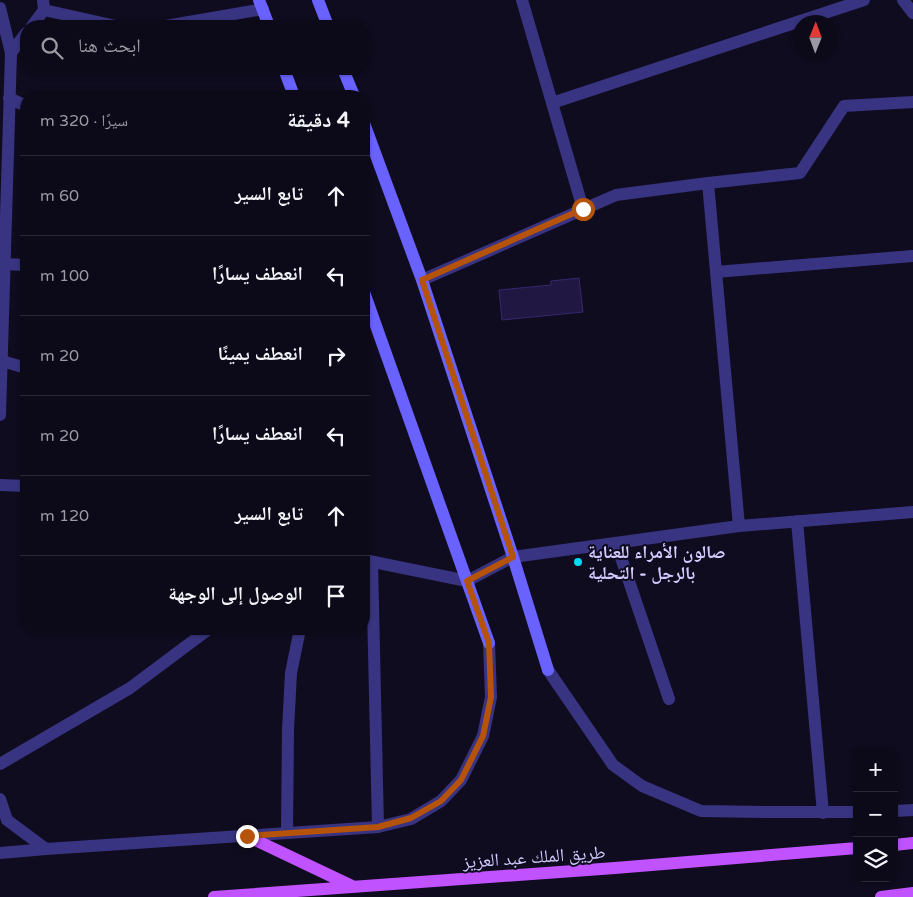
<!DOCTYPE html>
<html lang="ar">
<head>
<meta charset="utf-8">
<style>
  body { margin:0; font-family:"Varela Round","Noto Naskh Arabic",sans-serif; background:#1a1725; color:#f1f3f6; direction:rtl }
  .controls { position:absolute; right:15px; bottom:15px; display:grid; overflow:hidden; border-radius:10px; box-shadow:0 1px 4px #0004 }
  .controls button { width:45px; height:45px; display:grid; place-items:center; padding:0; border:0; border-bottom:1px solid #2c2a37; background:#0c0918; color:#f1f3f6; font:25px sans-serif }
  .compass { position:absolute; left:793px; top:15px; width:45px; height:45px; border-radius:50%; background:#0c0918; box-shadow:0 1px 4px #0004; rotate:1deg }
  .stop { position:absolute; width:15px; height:15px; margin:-11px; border:4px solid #b45309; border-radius:50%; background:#fff }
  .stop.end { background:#b45309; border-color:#fff; box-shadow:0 1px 5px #0008 }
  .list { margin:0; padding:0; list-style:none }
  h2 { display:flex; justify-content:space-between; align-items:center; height:65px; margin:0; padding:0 20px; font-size:21px }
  h2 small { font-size:16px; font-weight:400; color:#9a9aa2 }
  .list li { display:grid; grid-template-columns:32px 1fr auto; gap:15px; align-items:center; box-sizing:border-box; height:80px; padding:0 20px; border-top:1px solid #2c2a37 }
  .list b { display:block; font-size:19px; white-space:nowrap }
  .list em { font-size:16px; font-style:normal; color:#9a9aa2 }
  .icon { flex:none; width:28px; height:28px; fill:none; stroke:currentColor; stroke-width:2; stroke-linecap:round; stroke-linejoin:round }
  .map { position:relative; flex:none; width:913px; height:897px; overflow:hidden; direction:ltr }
  .search { position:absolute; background:#0c0918; box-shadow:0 1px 4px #0004; left:20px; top:20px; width:350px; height:55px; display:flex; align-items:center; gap:12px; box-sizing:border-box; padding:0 18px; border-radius:20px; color:#9a9aa2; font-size:19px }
  .panel { position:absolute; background:#0c0918; box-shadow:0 1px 4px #0004; left:20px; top:90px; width:350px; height:545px; border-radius:20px; direction:rtl }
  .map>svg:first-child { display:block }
</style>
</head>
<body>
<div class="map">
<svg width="913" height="897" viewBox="0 0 913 897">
  <rect width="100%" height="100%" fill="#100c20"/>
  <path fill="#201742" stroke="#37286f" d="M579,278L583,312L502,320L499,290L551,285V281Z"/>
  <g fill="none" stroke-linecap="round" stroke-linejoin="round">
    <path stroke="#393481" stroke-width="12" d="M522,0L583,209
      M903,0L913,13
      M44,10L116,26
      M32,26L44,10L43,0
      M166,26L263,9
      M11,53L26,33
      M9,98L26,106
      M552,103L864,0
      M708,183L739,526
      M4,264L26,265
      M716,272L913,256
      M422,280L616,195L708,183L800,173L844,106L913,102
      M2,361L26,368
      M0,485L26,486
      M797,521L823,813
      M616,543L669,699
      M364,560L467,581L513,557L739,526L913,512
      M372,562L378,827
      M0,764L130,688L209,629
      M287,833L288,730L291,673L300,629"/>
    <path stroke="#393481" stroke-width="12" d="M0,8L11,53L0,415
      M548,670L613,765L642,786L701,811L767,812H857
      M0,799L7,820L46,849
      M894,811L913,810
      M0,853L46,849L378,827L411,819L441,801L461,780L483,736L491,697L489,643"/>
    <path stroke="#6962ff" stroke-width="12" d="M259,0L269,26
      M318,0L328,26
      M284,69L294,96
      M343,69L354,96
      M364,123L422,280L513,557L548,670
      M364,292L489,643"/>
    <path stroke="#c152ff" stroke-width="12" d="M247,836L352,886
      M894,845L913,843
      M214,897L615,868L857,848
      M881,897L913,893"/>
  </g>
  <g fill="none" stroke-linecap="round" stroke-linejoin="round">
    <path stroke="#b45309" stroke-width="6" d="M247,836L378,827L411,818L441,801L461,780L483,736L491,697L489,643L467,581L513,557L422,280L583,209"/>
  </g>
  <circle fill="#00d8f6" stroke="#100c20" stroke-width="2" cx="578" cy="562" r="5"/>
  <g text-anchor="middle" stroke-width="4" stroke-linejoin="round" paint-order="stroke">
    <g font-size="18" font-weight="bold" fill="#d2cbff" stroke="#100c20" text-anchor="start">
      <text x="588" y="558">صالون الأمراء للعناية<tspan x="588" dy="21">بالرجل - التحلية</tspan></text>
    </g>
    <g font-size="18" fill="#d2cbff" stroke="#100c20">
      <text transform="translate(534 857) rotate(-4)" y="6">طريق الملك عبد العزيز</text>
    </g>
  </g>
</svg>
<div class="controls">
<button>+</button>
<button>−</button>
<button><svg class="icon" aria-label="layers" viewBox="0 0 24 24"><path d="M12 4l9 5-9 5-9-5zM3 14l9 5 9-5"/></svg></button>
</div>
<svg class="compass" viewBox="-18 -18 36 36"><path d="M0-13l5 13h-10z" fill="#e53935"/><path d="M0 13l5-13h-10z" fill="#9a9aa2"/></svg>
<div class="stop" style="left:583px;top:209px"></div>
<div class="stop end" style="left:247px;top:836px"></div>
<div class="search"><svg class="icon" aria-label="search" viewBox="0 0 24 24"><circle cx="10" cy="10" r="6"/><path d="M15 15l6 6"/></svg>ابحث هنا</div>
<section class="panel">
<h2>4 دقيقة<small>سيرًا · 320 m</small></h2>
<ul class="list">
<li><svg class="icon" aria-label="ahead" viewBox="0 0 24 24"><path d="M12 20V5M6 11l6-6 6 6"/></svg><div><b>تابع السير</b></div><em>60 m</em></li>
<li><svg class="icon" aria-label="left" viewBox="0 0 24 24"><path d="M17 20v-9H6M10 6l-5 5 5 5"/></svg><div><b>انعطف يسارًا</b></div><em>100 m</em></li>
<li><svg class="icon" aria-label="right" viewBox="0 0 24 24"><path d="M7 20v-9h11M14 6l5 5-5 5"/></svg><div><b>انعطف يمينًا</b></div><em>20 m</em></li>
<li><svg class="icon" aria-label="left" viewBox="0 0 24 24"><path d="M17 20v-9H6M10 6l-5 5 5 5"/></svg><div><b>انعطف يسارًا</b></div><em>20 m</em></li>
<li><svg class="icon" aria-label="ahead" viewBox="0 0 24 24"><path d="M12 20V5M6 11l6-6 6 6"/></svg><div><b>تابع السير</b></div><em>120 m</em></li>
<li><svg class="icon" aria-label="arrive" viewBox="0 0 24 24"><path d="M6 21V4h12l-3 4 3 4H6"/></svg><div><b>الوصول إلى الوجهة</b></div></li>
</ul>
</section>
</div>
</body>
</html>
